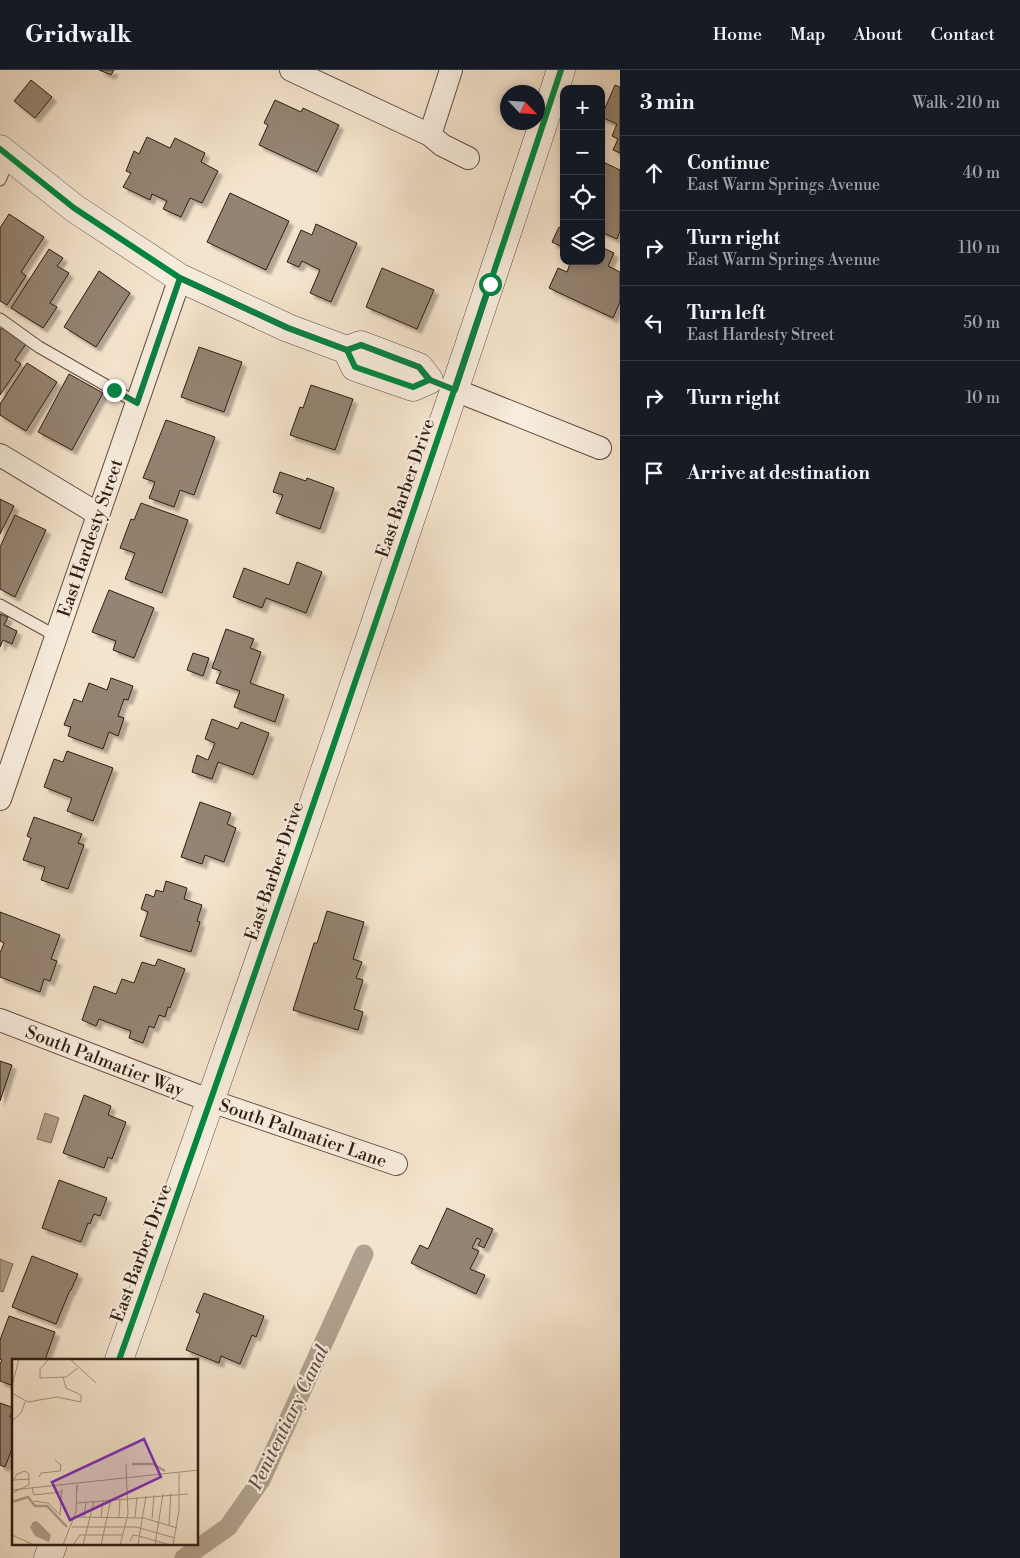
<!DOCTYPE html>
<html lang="en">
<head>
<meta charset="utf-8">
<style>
  body { margin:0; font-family:"Libre Bodoni",serif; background:#20242c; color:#f1f3f6 }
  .controls { position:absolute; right:15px; top:15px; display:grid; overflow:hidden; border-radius:10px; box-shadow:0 2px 8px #0003 }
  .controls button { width:45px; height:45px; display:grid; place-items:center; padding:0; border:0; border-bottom:1px solid #363941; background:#171b24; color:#f1f3f6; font:25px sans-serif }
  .compass { position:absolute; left:500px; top:15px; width:45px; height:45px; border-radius:50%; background:#171b24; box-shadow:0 2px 8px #0003; rotate:115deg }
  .stop { position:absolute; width:15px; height:15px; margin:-11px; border:4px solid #0b8043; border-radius:50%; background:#fff }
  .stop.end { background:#0b8043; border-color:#fff; box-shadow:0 1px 5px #0008 }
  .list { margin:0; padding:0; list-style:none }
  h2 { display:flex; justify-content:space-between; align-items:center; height:65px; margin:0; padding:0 20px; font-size:21px }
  h2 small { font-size:16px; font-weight:400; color:#9ea1a6 }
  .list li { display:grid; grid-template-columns:32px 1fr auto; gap:15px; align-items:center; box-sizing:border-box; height:75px; padding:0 20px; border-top:1px solid #363941 }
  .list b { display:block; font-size:19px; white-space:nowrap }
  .list p { margin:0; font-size:16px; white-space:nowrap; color:#9ea1a6 }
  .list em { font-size:16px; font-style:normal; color:#9ea1a6 }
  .icon { flex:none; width:28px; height:28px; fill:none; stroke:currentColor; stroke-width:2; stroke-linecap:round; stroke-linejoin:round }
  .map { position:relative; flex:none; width:620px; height:1488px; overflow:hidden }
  header { display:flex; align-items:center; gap:30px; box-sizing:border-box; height:70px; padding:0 25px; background:#171b24; border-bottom:1px solid #363941 }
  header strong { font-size:24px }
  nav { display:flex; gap:28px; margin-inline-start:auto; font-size:18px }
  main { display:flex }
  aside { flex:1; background:#171b24 }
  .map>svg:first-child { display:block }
</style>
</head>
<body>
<header>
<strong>Gridwalk</strong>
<nav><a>Home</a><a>Map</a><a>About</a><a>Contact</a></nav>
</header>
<main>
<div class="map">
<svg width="620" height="1488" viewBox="0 0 620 1488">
  <defs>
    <filter id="shadow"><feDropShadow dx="4.5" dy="4.5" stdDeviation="1" flood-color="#0004"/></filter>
  </defs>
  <rect width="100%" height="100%" fill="#f5e4cd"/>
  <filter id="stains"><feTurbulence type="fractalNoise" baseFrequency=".004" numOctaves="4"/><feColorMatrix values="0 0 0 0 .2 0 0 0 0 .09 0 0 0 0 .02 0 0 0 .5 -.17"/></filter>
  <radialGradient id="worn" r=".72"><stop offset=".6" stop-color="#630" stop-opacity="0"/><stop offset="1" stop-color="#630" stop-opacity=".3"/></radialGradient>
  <path fill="#b1a08d" stroke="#7d6b5c" d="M45,1043L59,1048L51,1073L37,1069Z
    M0,1189L13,1194L3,1222L0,1221Z"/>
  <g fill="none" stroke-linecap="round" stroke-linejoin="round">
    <path stroke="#b1a08d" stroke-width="19" d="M184,1488L228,1457L261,1410L364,1184"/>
  </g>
  <path fill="#958473" stroke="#2e1c12" filter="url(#shadow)" d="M99,0H114L111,5Z
    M31,10L52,27L35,48L14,31Z
    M615,15L620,17V83L613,80L618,69L612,66L617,54L601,47Z
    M275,30L301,42L303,38L339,55L317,102L259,75L268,55L264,53Z
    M147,67L170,78L175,68L205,83L201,92L218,101L202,133L190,128L181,147L163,139L167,131L152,124L150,130L123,117L131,103L126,101L134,81L139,84Z
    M601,91L620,100V161L617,169L601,162Z
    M230,123L289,151L266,200L207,172Z
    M9,144L44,167L21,202L26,206L7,235L0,231V158Z
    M316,154L357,173L331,232L310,223L320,200L302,191L299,197L287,192L301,160L312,165Z
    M559,157L564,160V178L552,172Z
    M601,177L614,183L608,196L620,202V232L613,248L549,218L558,198L567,202L571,191H601Z
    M49,179L63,188L57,196L69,203L50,233L57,237L43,258L11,238Z
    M382,198L434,220L417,259L366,237Z
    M99,201L130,223L96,277L64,257Z
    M2,257L26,274L15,290L21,294L0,325V260Z
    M199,277L242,292L224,342L181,327Z
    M27,293L57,312L26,361L0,345V334Z
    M69,304L103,323L72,380L38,362Z
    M311,315L353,329L335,380L290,365L300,337L303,338Z
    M166,350L215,367L194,425L180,420L174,437L149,428L155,412L143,408Z
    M280,402L306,411L307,408L334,418L320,459L276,443L283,425L273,422Z
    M0,429L14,436L0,464Z
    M141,433L188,450L162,523L125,509L135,483L120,478L131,449L134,450Z
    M15,445L46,460L15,527L0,519V477Z
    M297,492L322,502L306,543L266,528L262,538L233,527L244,498L289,515Z
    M109,520L154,538L134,588L113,580L116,571L92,562Z
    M0,544L8,547L4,555L17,561L12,574L3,570L0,577Z
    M226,559L254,569L250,578L261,582L250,613L284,625L275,652L234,637L240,621L216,613L221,601L212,598Z
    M193,583L209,588L203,606L187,600Z
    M111,608L133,616L128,630L124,629L118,646L124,648L118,666L109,662L103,679L68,666L71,657L64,655L74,629L82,632L89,613L107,620Z
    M212,649L238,659L241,652L269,663L253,705L218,692L212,709L192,702L197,685L208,690L215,673L205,669Z
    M67,681L113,698L93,751L67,741L72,728L44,717L54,689L63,692Z
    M200,732L231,743L227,754L236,758L224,792L205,785L202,794L181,787Z
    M34,747L82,764L78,773L84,775L68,819L41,810L45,797L23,790L31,768L27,766Z
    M166,811L187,818L184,829L202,835L197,851L200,852L191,882L140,866L148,842L141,839L146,824L154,827L156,820L163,822Z
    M327,841L364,852L353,889L362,892L356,908L363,910L354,939L363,942L358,960L293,940L314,873H317Z
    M0,842L60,865L51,889L57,891L50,911L44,909L40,922L0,907V883L4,873L0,871Z
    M158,889L185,899L170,938L168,937L165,947L159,945L154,958L149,956L143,973L129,968L131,961L99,949L96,956L82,950L94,916L116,924L122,909L134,913L142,892L155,896Z
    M0,991L12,995L0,1031Z
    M84,1025L111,1036L108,1045L126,1052L112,1089L108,1087L104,1098L63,1083Z
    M59,1110L107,1128L100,1146L94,1144L90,1154L88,1153L81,1172L42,1158Z
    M447,1138L493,1159L484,1178L478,1175L481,1170L477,1168L472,1178L479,1181L470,1199L485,1205L476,1224L411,1193L420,1175L428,1179Z
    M32,1186L78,1204L71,1220H70L56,1254L12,1237Z
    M204,1223L264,1246L256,1267L252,1265L240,1294L221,1286L219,1293L186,1280L200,1244L196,1242Z
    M9,1246L55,1262L45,1290H14V1316L0,1311V1294L2,1290L0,1289V1270Z
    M0,1333L14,1338L10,1347L14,1349V1374L5,1397L0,1395Z"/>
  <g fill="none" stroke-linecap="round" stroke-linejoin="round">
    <defs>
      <path id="service" d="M0,110L10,87
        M0,249L39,277L137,333
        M0,535L56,566"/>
      <path id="minor" d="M291,0L430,65L442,75L468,88
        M430,65L451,0
        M455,320L600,378
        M0,385L98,444
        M0,729L180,208
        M0,950L211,1031L396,1094"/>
      <path id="tertiary" d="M0,79L74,138L180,208L288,258L347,280L361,275L419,297L429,310L413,317L355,297L347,280
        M119,1290C271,862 418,432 561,0
        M48,1488L53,1474"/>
    </defs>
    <use href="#service" stroke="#604e41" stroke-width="13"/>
    <use href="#minor" stroke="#604e41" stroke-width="24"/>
    <use href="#tertiary" stroke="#604e41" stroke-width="29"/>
    <use href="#service" stroke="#f8edde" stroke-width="11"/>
    <use href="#minor" stroke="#f8edde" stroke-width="22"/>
    <use href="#tertiary" stroke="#f8edde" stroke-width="28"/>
    <defs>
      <path id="cycleway" d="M0,79L74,138L180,208L288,258L347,280L361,275L419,297L429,310L413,317L355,297L347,280
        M119,1290C271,862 418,432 561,0"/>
    </defs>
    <use href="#cycleway" stroke="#f8edde" stroke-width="9"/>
    <use href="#cycleway" stroke="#00873e" stroke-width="6"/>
  </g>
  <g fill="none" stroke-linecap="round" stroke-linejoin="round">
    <path stroke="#0b8043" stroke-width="6" d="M114,320L137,333L180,208L288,258L347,280L361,275L419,297L430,310L455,320L490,214"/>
  </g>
  <g text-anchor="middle" stroke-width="4.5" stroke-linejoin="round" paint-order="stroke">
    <g font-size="18" fill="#2e1c12" stroke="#f8edde">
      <text transform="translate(405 418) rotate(-71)" y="6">East Barber Drive</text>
      <text transform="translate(90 468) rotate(-71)" y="6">East Hardesty Street</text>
      <text transform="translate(274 801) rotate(-71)" y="6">East Barber Drive</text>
      <text transform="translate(105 991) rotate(21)" y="6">South Palmatier Way</text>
      <text transform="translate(303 1063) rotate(19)" y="6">South Palmatier Lane</text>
      <text transform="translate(141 1183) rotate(-70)" y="6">East Barber Drive</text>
    </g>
    <g font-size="19" font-style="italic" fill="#625143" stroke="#f8edde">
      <text transform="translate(288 1347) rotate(-64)" y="7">Penitentiary Canal</text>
    </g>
  </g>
  <g transform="translate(12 1289)">
    <rect width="186" height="186" fill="#f5e4cd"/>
    <path d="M25,162L39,176L37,183L23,177L18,168L21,163Z" fill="#b1a08d"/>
    <path fill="none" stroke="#b1a08d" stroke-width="2.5" d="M120,105H141L153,112M0,143L16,138L23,147H35L55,168"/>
    <path fill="none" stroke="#a59482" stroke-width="1" d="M37,0L28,10V19L54,18L66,9M58,0L84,24M0,27L7,0M0,34L16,43L45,38L69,43V36L54,29L51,18M0,62L9,54L13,43M27,118L29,114L48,112L49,106L43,101M2,121L17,120M0,124L5,115L13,112L17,115V126L0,134M20,129L22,136L49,133M0,131L187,111M22,142L36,144L48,156M65,144L176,135M48,156L50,130M63,158L132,159L165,169M72,158L74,143M89,158L91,141M107,158L108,140M123,158L125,138M140,160L142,136M157,166L159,134M60,168H124L163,179M0,176L22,186M118,182L121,176L127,177L158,186M51,186L64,153L65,126V132M61,186L68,176H111M71,186L82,142M89,186L99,140M108,186L116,155L114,105M126,186L134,137M143,186L151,135M161,186L167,151V114"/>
    <path fill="#7b2cbf" fill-opacity="0.15" stroke="#7b2cbf" stroke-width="2.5" d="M132,80L149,118L58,161L40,123Z"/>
    <rect width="186" height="186" fill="none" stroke="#2e1c12" stroke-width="2.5"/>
  </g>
  <rect width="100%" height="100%" filter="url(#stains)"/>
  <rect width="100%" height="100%" fill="url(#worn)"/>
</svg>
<div class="controls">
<button>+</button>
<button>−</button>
<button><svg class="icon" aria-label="locate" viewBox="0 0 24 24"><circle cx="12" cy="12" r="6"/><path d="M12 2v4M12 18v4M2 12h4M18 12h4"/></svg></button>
<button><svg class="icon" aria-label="layers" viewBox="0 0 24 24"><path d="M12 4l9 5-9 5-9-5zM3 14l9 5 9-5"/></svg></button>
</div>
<svg class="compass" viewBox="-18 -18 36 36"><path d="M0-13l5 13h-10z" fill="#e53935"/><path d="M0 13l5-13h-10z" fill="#9ea1a6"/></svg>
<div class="stop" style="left:490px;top:214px"></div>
<div class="stop end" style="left:114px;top:320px"></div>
</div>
<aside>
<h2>3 min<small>Walk · 210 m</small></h2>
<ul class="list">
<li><svg class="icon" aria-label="ahead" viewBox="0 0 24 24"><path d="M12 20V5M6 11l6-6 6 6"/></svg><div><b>Continue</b><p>East Warm Springs Avenue</p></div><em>40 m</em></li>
<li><svg class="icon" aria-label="right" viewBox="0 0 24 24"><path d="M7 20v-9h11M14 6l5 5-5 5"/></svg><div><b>Turn right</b><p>East Warm Springs Avenue</p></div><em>110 m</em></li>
<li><svg class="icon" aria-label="left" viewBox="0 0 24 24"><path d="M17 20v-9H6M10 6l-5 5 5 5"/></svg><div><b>Turn left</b><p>East Hardesty Street</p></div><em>50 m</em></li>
<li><svg class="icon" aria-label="right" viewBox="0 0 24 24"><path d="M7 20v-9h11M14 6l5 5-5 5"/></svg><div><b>Turn right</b></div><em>10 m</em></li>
<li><svg class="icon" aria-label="arrive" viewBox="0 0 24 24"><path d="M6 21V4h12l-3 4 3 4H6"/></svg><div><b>Arrive at destination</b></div></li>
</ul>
</aside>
</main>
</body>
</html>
